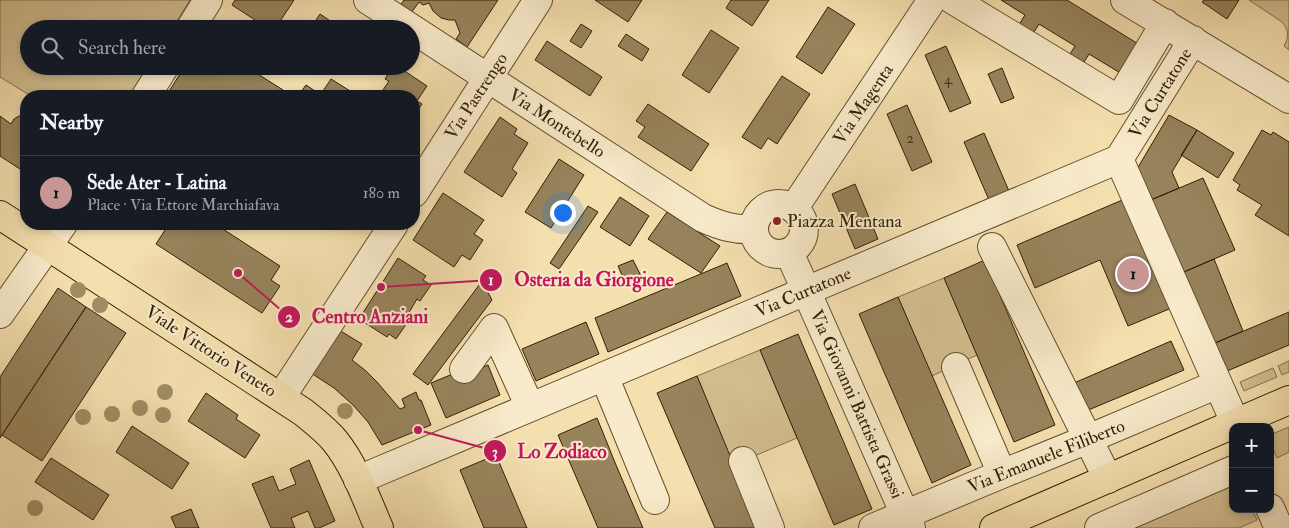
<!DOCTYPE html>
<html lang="en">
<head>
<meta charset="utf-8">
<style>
  body { margin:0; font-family:"IM FELL Double Pica",serif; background:#242831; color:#f1f3f6 }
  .controls { position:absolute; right:15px; bottom:15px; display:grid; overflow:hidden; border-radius:10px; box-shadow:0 2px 8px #0003 }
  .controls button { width:45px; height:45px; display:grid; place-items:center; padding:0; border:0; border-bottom:1px solid #363941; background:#171b24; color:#f1f3f6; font:25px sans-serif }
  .you { position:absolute; left:562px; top:212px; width:18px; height:18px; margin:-12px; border:4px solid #fff; border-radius:50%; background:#1a73e8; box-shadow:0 0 0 8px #1a73e833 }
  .badge { display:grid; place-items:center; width:32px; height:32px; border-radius:50%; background:#c59692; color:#111; font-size:16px; font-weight:700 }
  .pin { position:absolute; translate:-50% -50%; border:2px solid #fff; box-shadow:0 1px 5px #0006 }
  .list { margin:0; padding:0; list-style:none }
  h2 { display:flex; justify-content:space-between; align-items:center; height:65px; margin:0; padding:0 20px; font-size:21px }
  h2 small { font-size:16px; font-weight:400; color:#9ea1a6 }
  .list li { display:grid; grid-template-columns:32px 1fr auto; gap:15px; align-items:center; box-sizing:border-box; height:75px; padding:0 20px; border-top:1px solid #363941 }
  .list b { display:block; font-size:19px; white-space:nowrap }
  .list p { margin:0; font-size:16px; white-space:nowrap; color:#9ea1a6 }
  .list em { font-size:16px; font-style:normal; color:#9ea1a6 }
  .icon { flex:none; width:28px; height:28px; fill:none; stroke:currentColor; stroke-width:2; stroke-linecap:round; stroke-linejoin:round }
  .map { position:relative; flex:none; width:1289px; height:528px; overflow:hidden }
  .search { position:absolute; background:#171b24; box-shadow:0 2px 8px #0003; left:20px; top:20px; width:400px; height:55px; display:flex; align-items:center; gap:12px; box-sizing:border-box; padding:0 18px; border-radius:28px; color:#9ea1a6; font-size:19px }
  .panel { position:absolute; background:#171b24; box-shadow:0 2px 8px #0003; left:20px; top:90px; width:400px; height:140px; border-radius:20px }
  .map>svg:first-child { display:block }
</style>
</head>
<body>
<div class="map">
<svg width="1289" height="528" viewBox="0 0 1289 528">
  <rect width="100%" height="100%" fill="#f4dfae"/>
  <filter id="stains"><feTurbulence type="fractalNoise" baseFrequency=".004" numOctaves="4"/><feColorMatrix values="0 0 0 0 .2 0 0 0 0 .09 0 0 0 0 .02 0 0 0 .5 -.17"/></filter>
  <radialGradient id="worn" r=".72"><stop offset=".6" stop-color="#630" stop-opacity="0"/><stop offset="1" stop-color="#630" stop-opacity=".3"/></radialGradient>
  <path fill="#d3bf91" stroke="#83704a" d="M0,0H190L172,29H29V66H148L129,96H31L0,77Z
    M1249,0H1289V50L1284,46C1289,38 1289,29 1282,22Z
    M944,278L977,355L932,376L898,297Z
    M760,350L797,438L733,465L697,376Z
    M1289,361V372L1282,375L1278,366Z
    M1273,368L1277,377L1244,391L1240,382Z
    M1289,427V452L1277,458L1270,442V435Z
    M1233,476V509H1252L1257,520L1239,528H1109Z"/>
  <path fill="#97835c" stroke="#332003" d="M235,0H294L275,29H269L232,5Z
    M404,0H498L467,47L456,39L460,33L455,20H449L441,18L433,11L429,3L423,5L419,2L411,13L400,6Z
    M595,0H642L628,22Z
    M731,0H769L752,26L726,8Z
    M1001,0H1067L1140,45L1122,74L1089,54L1081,67L1067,59L1075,46L1039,24L1031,37L1017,28L1025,15Z
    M1204,0H1239L1227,19L1202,2Z
    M828,7L855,24L822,74L796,57Z
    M320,14L342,29H310Z
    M581,24L592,31L581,48L570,41Z
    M711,30L739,48L709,93L682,75Z
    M626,34L649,49L642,61L618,46Z
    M547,41L602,77L590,96L535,60Z
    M946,46L971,103L950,112L925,55Z
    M185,66H245L283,90L279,96H173L168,93Z
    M393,66H397L427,86L417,101L422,104L414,116V96H379L389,81L385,79Z
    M1002,68L1014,98L1001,103L988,74Z
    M782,76L810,94L777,144L768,138L761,149L742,137Z
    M331,79L358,96H325L321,94Z
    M306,85L318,93L316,96H298Z
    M648,104L709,144L691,171L638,137L645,127L636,121Z
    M907,105L932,162L912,171L887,114Z
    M1169,115L1197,130L1172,172L1179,188L1146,202L1134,174Z
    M0,116L11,124L14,119L19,116L24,117L26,120V126L23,131L26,133V173L0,156Z
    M500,117L517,129L514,134L528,143L512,169L517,173L502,197L464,172Z
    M1197,130L1234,153L1218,178L1181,155Z
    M1262,130L1271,135L1273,132L1289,142V236L1255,215L1262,205L1237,190L1240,185L1233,180Z
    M984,133L1009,191L989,200L964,142Z
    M559,159L584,175L551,228L525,212Z
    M1203,178L1235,250L1177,275L1146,202Z
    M855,184L878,239L855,249L832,194Z
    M443,193L484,220L474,234L483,240L470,260L462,255L454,267L413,240Z
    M620,197L649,216L630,246L600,227Z
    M1127,198L1174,307L1128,326L1100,260L1035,288L1017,245Z
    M588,206L598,212L559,269L550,263Z
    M667,212L720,246L701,273L648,239Z
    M169,224H215L280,266L271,280L280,286L262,313L156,244Z
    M398,258L426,276L423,280L431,285L420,301L417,299L404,321L407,323L396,339L389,334L387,337L359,319Z
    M1214,259L1243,331L1208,346L1177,275Z
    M633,260L641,276L625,282L618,266Z
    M985,260L1055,425L1014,442L944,278Z
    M727,263L741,296L608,352L595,318Z
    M482,281L492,300L428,385L413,374Z
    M58,288L86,307L0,438V377Z
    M898,297L971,465L932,483L859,314Z
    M86,307L126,333L42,461L2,435Z
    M1289,312V345L1220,374L1208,346Z
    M586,322L599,354L536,381L522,349Z
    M339,330L362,344L352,360L366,371L377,382L400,409L405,407L402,399L416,392L419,400H421L431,425L382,445L368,422L353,405L334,388L311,373Z
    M798,334L872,509L834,525L760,350Z
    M1171,341L1184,370L1086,411L1074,383Z
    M488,365L500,395L446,418L431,383L455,373L458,378Z
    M697,376L760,528H715L657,393Z
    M206,393L238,415L236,419L260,435L245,458L188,421Z
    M597,418L616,465L643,528H598L558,435Z
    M132,426L189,463L172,489L116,452Z
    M496,455L527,528H484L460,470Z
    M51,458L109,495L93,520L35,482Z
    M309,460L335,521L319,528H315L308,511L291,518L295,528H271L252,484L273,476L279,491L296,484L290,469Z
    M191,509L199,528H176L171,517Z"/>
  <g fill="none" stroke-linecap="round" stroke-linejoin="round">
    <defs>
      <path id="minor" d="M368,0L703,218C721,226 734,230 753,229
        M953,0L1119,100L1165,23
        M1125,0L1289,99
        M190,29L208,0
        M146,96L165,66
        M1119,159L1237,427
        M414,193L538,0
        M754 229a25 25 0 1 1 50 0a25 25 0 1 1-50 0Z
        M794,208L932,0
        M992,247L1108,479
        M789,252L911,528
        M0,314L63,224
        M956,367L1002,474
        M464,369L494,328L530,407
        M604,376L655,500
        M281,397L394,224
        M743,461L770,528
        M358,480L1119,159L1193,40
        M1270,508L1279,528
        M873,528L1002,474L1088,439L1218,384
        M1099,528L1233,470"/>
      <path id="major" d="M0,215L303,412C314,421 326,430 335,441C355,466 366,498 379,528
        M994,528L1289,400"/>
    </defs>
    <use href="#minor" stroke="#63502e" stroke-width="30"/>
    <use href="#major" stroke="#332003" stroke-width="30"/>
    <use href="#minor" stroke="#f8eaca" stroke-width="28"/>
    <use href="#major" stroke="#f4dfae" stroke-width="28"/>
  </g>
  <g fill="#a08c63">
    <circle cx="78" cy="290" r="8"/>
    <circle cx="100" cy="305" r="8"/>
    <circle cx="165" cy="392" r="8"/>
    <circle cx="140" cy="408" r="8"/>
    <circle cx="345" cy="411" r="8"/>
    <circle cx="112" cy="414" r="8"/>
    <circle cx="163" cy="415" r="8"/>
    <circle cx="83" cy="417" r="8"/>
    <circle cx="35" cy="508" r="8"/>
  </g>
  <circle fill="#8f2418" stroke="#f8eaca" stroke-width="2" cx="777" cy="221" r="5"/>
  <g text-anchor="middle" stroke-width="4" stroke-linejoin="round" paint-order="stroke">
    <g font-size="15" fill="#4c3919">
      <text x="948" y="84">4</text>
      <text x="910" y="143">2</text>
    </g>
    <g font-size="18" fill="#332003" stroke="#f8eaca">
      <text transform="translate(1160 93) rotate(-58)" y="6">Via Curtatone</text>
      <text transform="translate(476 96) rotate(-57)" y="6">Via Pastrengo</text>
      <text transform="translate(863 104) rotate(-56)" y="6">Via Magenta</text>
      <text transform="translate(557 123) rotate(33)" y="6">Via Montebello</text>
      <text transform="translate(803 292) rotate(-23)" y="6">Via Curtatone</text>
      <text transform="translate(211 351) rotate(33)" y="6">Viale Vittorio Veneto</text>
      <text transform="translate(857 404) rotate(66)" y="6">Via Giovanni Battista Grassi</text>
      <text transform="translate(1046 456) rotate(-22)" y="6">Via Emanuele Filiberto</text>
    </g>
    <g font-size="18" fill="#332003" stroke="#f8eaca" text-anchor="start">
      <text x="787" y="227">Piazza Mentana</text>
    </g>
  </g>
  <path fill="none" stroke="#c2185b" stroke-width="2" d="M381 287L491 280M238 273L289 317M418 430L495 451"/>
  <g fill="#c2185b" stroke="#f8eaca" stroke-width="2">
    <circle cx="381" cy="287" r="5"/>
    <circle cx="238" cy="273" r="5"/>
    <circle cx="418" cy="430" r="5"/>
    <circle cx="491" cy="280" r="12"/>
    <circle cx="289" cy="317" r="12"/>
    <circle cx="495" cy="451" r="12"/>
  </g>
  <g font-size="15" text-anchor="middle" font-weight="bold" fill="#fff">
    <text x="491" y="285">1</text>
    <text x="289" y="322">2</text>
    <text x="495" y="457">3</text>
  </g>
  <g font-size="19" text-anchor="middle" font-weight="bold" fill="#c2185b" stroke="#f8eaca" stroke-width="4" stroke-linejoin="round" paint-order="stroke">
    <text x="594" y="286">Osteria da Giorgione</text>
    <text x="370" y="323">Centro Anziani</text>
    <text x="562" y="458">Lo Zodiaco</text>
  </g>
  <rect width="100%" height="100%" filter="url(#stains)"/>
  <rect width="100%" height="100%" fill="url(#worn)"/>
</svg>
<div class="controls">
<button>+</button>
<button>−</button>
</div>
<div class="you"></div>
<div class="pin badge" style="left:1133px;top:274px">1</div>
<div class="search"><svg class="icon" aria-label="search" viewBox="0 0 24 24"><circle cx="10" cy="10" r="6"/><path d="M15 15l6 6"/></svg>Search here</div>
<section class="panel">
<h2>Nearby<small></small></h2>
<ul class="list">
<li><span class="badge">1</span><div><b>Sede Ater - Latina</b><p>Place · Via Ettore Marchiafava</p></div><em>180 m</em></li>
</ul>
</section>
</div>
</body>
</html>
